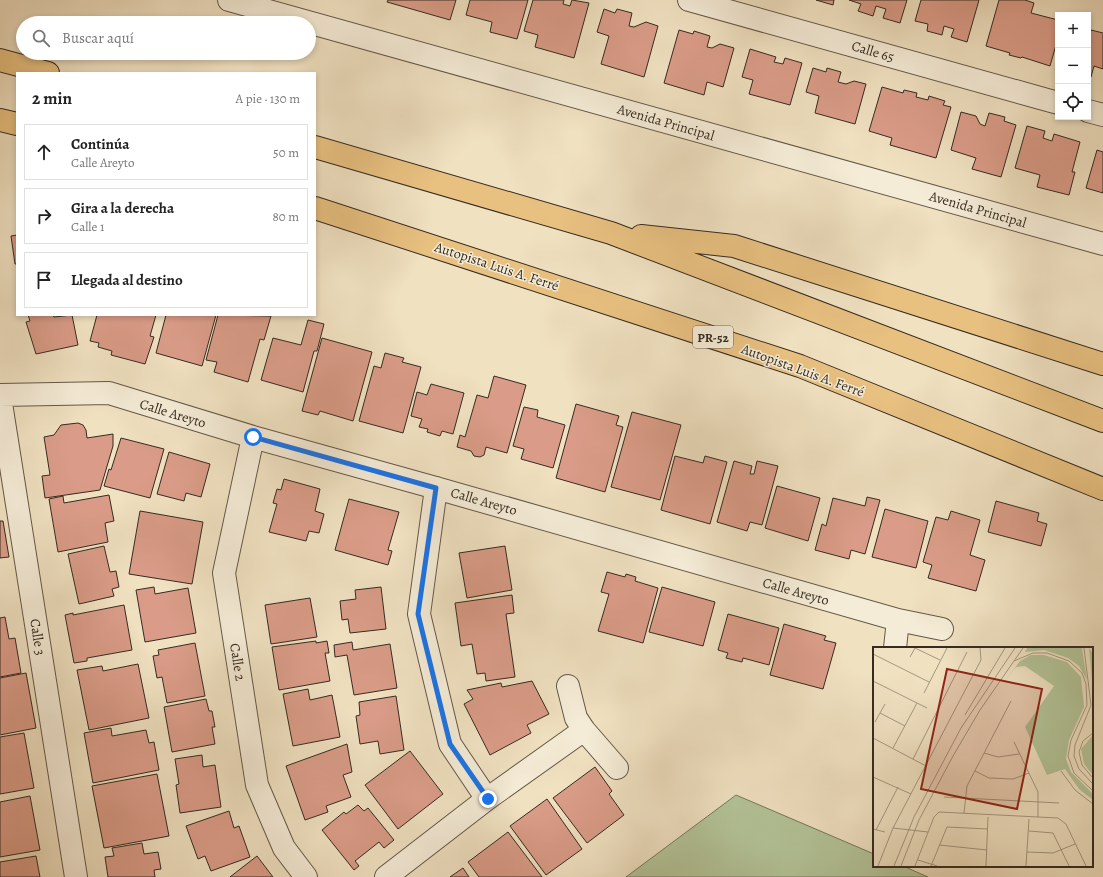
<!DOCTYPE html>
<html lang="es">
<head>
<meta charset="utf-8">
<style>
  body { margin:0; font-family:Alegreya,serif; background:#f2f2f2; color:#222 }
  .controls { position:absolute; right:12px; top:12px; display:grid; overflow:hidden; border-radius:0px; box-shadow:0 2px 6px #0003 }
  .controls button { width:36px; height:36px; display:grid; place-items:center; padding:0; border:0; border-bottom:1px solid #e0e0e0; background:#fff; color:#222; font:20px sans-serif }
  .stop { position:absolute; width:12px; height:12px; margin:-9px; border:3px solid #1a73e8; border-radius:50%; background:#fff }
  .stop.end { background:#1a73e8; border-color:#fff; box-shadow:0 1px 4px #0008 }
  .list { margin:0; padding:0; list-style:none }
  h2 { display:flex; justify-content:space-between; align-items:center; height:52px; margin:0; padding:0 16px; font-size:17px }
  h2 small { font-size:13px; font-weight:400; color:#767676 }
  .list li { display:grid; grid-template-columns:26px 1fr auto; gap:12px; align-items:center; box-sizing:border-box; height:56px; margin:0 8px 8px; padding:0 8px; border:1px solid #e0e0e0; border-radius:0px }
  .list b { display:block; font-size:15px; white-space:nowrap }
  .list p { margin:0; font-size:13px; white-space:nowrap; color:#767676 }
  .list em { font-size:13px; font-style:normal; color:#767676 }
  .icon { flex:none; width:22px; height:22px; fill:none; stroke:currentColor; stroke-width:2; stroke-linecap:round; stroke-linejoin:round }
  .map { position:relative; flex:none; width:1103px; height:877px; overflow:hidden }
  .search { position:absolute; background:#fff; box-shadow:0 2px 6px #0003; left:16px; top:16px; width:300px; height:44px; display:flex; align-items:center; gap:10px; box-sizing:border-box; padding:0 14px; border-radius:22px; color:#767676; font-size:15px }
  .panel { position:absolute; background:#fff; box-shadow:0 2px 6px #0003; left:16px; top:72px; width:300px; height:244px; border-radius:0px }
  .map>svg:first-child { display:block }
</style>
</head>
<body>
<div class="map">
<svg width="1103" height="877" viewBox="0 0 1103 877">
  <rect width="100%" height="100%" fill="#f0e1c1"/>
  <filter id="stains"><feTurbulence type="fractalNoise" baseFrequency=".005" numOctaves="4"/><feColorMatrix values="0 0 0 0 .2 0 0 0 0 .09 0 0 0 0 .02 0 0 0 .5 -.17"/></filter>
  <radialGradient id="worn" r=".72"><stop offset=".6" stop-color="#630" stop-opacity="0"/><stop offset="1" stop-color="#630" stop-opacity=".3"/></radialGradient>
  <path fill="#b3c498" stroke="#74785c" d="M736,795L874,854V866H903L928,877H626Z"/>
  <path fill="#da9c88" stroke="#352b20" d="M388,0H456L450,20L387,2Z
    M470,0H528L517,39L490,32L492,22L466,15Z
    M533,0H564L563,4L570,6L572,0L589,3L574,58L535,47L538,35L524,31Z
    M816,0H834L833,5Z
    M849,0H907L900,23L883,18L886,9L876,6L873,16L858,11L861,4Z
    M921,0H979L967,42L951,37L954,29L944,26L942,35L927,31L928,24L915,21Z
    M999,0H1025L1034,3L1031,13L1058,20V38L1050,66L1022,57L1021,58L1009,55L1010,53L986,46Z
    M604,9L615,13L617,9L632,13L629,26L634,27L646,22L658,26L644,77L601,64L609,36L597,32Z
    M679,30L693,34L694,31L710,36L707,47L712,48L720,44L734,48L723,87L707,82L704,95L664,83Z
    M1091,30L1103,33V69L1094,66L1091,77H1088V38Z
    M750,49L776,57L774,62L783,64L785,58L802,63L790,105L749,94L753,80L742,77Z
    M813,68L826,72L827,68L841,72L838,82L846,84L854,81L866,84L855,124L815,113L819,96L806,92Z
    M882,87L903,93L904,90L917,93L916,97L928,100L929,96L945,101L943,105L951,107L936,158L890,145L892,138L869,131Z
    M961,112L976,116L980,124L985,126L989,113L1005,117L1004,121L1016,125L1001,177L972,169L976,158L951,150Z
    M1027,126L1045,131L1043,138L1052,141L1054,134L1080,142L1072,172H1075L1069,195L1037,187L1040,175L1015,168Z
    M1097,150L1103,152V193L1086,188Z
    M17,235V264H15L11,236Z
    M28,315H53L54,317L72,315L78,345L36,354L26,322L30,321Z
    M97,315H156L150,336L154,337L145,364L111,355L112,351L98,347L99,343L90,341Z
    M166,315H216L202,366L156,353Z
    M218,315L271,316L264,340L260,339L248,382L214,372L217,362L206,360Z
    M308,320L324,324L317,351H314L303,392L261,380L273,338L301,345Z
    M322,338L372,352L353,421L320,411L318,415L302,411Z
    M385,353L404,358L402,362L421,367L403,433L359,421L374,366L381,368Z
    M494,376L526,385L507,453L486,447L484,455L480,457L474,456L471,451L457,447L460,435L465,437L477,395L488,398Z
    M431,384L464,393L453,434L442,431L440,436L427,432L428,429L419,427L422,419L411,416L417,392L427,395Z
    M576,404L619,416L616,425L623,427L605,492L556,478Z
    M524,407L538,410L537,417L565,425L553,468L521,459L524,449L513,446Z
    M632,412L681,425L660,500L611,487Z
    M78,423L83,425L86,430L87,438L113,434V446L100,490L45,498L42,476L50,475L44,437L54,435L61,425Z
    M121,438L164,449L150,498L104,486L109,469L111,470Z
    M169,452L210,464L201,497L186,493L184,501L157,494Z
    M675,456L703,463L705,456L727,462L710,524L661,510Z
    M734,461L752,466L750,474H754L757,461L778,466L762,525L750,522L747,531L717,522Z
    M284,479L320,489L315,511L324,514L319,533L309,531L306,541L269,532L277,504L273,503L277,489L281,490Z
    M777,486L820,498L808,541L765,528Z
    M109,495L114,521L105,523L108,542L58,552L49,499L63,496L64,503Z
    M867,497L880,500L865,554L851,550L849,559L815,550L822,524L826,526L833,498L865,506Z
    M349,499L399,512L388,550L392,551L388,565L335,550Z
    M996,501L1039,513L1037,521L1047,524L1041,546L988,532Z
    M885,509L928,521L916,568L872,557Z
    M140,511L203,522L192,584L129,574Z
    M951,511L980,520L970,555L985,560L976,591L928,578L932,565L923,562L936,517L948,520Z
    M0,521H3L9,557L0,558Z
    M104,546L110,572L116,571L119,587L112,589L114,596L79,604L68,554Z
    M505,546L512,590L467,598L459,553Z
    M607,572L625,577L626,574L636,577L635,581L658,588L643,643L598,631L609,594L601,592Z
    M154,587L155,594L188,588L196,633L145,642L136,590Z
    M381,587L386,629L350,633L348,619L342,620L340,601L356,599L355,590Z
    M662,587L715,602L703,646L649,632Z
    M512,595L514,613L506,614L515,677L486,681L485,673L477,674L472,644L461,646L455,603Z
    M310,598L317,637L271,644L265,605Z
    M124,605L132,650L87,658V661L74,663L65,615L73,613V615Z
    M728,614L779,628L769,665L743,658L742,662L726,658L728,653L718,650Z
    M5,617L9,639L15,638L21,673L0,677V618Z
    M784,624L826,636L824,640L836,643L823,689L770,675Z
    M316,641V643L327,641L329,653H325L330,681L279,690L272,647Z
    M352,642L353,650L390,644L397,688L354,695L347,655L335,657L334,645Z
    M195,643L205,696L167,703L162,677L157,678L153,656L159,655L158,650Z
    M138,664L149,718L89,730L77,670L102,666L103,671Z
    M26,673L36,728L0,735V678Z
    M532,681L549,714L527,725L531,733L490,755L464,704L473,699L467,690L501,683L502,687Z
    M308,689L310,700L332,695L340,737L293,746L283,694Z
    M396,696L404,750L380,754L378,741L360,744L356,716L360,715L359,702Z
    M206,699L209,711H212L215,727H212L215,744L172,752L164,707Z
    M111,728L112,736L146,730L149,743L154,742L159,770L93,783L84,733Z
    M24,733L34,788L0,794V737Z
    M347,744L352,772L343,775L351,797L326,806L328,812L305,820L286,766Z
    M410,751L443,794L398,829L365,785Z
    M202,755L203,767L215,765L221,807L180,813L176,785L179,784L175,759Z
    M595,767L612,791L609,794L624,815L587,843L553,798Z
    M157,774L169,836L104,848L92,786Z
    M30,796L40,850L0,857V802Z
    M547,799L582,849L546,875L510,826Z
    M358,805L364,811L368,808L394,840L384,848L379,842L355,861L359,866L354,870L322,830L344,812L346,814Z
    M229,811L234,828L239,826L250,857L211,871L205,856L198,859L186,826Z
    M508,832L542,877H479L468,862Z
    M142,843L144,854L158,852L161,869L154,870L155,877H108L105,857L114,856L112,848Z
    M36,856L40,877H0V862Z
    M257,856L273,877H230Z
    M463,868L469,877H450Z"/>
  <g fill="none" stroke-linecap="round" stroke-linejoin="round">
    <defs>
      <path id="minor" d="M229,0L1103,244
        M689,0L1058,103
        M1088,111L1103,115
        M0,395L109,393L253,437L436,488L898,620L942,629
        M0,397L76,877
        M253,437L224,573L257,785L284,848L306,877
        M436,488L419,614L450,744L487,799
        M895,648L898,620
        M568,686L576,718L584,730L617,768
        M386,877L487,799L584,730"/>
      <path id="motorway" d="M0,60L48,73
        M0,120L17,124
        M315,147L611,233L1103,421
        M315,208L800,366L1103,489
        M641,236L734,246L1103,364"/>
    </defs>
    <use href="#minor" stroke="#645848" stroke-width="24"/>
    <use href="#motorway" stroke="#352b20" stroke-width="24"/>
    <use href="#minor" stroke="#f5ecd7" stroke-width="22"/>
    <use href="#motorway" stroke="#e8c080" stroke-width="22"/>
  </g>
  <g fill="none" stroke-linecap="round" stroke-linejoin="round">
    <path stroke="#1a73e8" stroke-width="5" d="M253,437L436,488L418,614L450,744L488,799"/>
  </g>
  <g text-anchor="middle" stroke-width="3" stroke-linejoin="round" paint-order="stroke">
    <rect fill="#f5ecd7" stroke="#6f6557" stroke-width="1" x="693" y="326" width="40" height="22" rx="3"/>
    <g font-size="13" font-weight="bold" fill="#352b20">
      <text x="713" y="342">PR-52</text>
    </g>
    <g font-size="14" fill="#352b20" stroke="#f5ecd7">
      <text transform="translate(873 51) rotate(16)" y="5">Calle 65</text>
      <text transform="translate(666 122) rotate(16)" y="5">Avenida Principal</text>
      <text transform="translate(978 209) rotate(16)" y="5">Avenida Principal</text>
      <text transform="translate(497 266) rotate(18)" y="5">Autopista Luis A. Ferré</text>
      <text transform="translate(803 370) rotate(20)" y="5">Autopista Luis A. Ferré</text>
      <text transform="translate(173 413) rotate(17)" y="5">Calle Areyto</text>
      <text transform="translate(484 501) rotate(16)" y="5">Calle Areyto</text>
      <text transform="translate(796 591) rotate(16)" y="5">Calle Areyto</text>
      <text transform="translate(38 637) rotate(81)" y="5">Calle 3</text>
      <text transform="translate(238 662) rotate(81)" y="5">Calle 2</text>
    </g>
  </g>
  <g transform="translate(873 647)">
    <rect width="220" height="220" fill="#f0e1c1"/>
    <path d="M154,1H209L214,33L206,19L195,11L171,3L152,5ZM216,1L220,7V41L219,33ZM158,8H171L194,15L208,30L211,60L196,93L193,112L198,125L220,147V153L206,142L192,122L174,128L152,80L181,39L152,19L143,20L132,34L147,14ZM220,88V128L211,117L208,102Z" fill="#b3c498"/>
    <path fill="none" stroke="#a59881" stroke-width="1" d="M211,1L218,58L202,98L201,109L206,122L220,137M0,7L56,35M37,10L42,1L67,13M141,14L160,6H174L196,14L209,26L213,37L214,58L198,93L195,109L201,126L220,144M0,34L54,61M51,46L74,1M7,66L32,79M92,68L132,1M2,75L12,57M220,86L210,94L206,105L209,118L220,131M0,91L53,119M141,95L165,145V170M20,101L44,56M111,106L125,110L146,107M40,112L94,5M102,124L116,131L140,132L156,126M188,124L202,143L220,157M0,130L38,147M71,150L186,156M91,166L94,139L138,54M20,181L55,185M0,182L12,185M3,183L25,140M156,184L180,186L196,219M66,198L114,203M154,205L180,206L202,197M45,213L64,219M5,219L20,181L108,13L107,1M21,219L41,170L88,81L142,1M28,219L46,173L80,109L107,63L150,1M42,219L61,170L66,165L185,171L193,177L213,219M58,219L74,180L115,182M113,219L115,170M153,219L156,172"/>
    <path fill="#8f2418" fill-opacity="0.15" stroke="#8f2418" stroke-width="2" d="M74,22L169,42L144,162L48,142Z"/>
    <rect width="220" height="220" fill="none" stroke="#352b20" stroke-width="2"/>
  </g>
  <rect width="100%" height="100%" filter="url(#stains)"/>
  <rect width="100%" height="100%" fill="url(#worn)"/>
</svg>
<div class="controls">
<button>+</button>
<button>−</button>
<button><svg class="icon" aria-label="locate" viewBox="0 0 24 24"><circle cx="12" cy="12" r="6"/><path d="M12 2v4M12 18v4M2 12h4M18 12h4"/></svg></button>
</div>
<div class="stop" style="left:253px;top:437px"></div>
<div class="stop end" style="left:488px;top:799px"></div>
<div class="search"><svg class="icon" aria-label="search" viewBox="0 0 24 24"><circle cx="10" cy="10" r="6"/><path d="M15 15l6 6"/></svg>Buscar aquí</div>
<section class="panel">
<h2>2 min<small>A pie · 130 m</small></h2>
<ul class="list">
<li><svg class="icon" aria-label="ahead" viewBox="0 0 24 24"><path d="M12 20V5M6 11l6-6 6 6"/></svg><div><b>Continúa</b><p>Calle Areyto</p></div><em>50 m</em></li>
<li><svg class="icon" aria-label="right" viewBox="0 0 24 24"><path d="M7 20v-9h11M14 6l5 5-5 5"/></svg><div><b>Gira a la derecha</b><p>Calle 1</p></div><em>80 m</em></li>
<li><svg class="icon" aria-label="arrive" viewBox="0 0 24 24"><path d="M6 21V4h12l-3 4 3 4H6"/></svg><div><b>Llegada al destino</b></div></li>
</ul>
</section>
</div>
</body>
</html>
